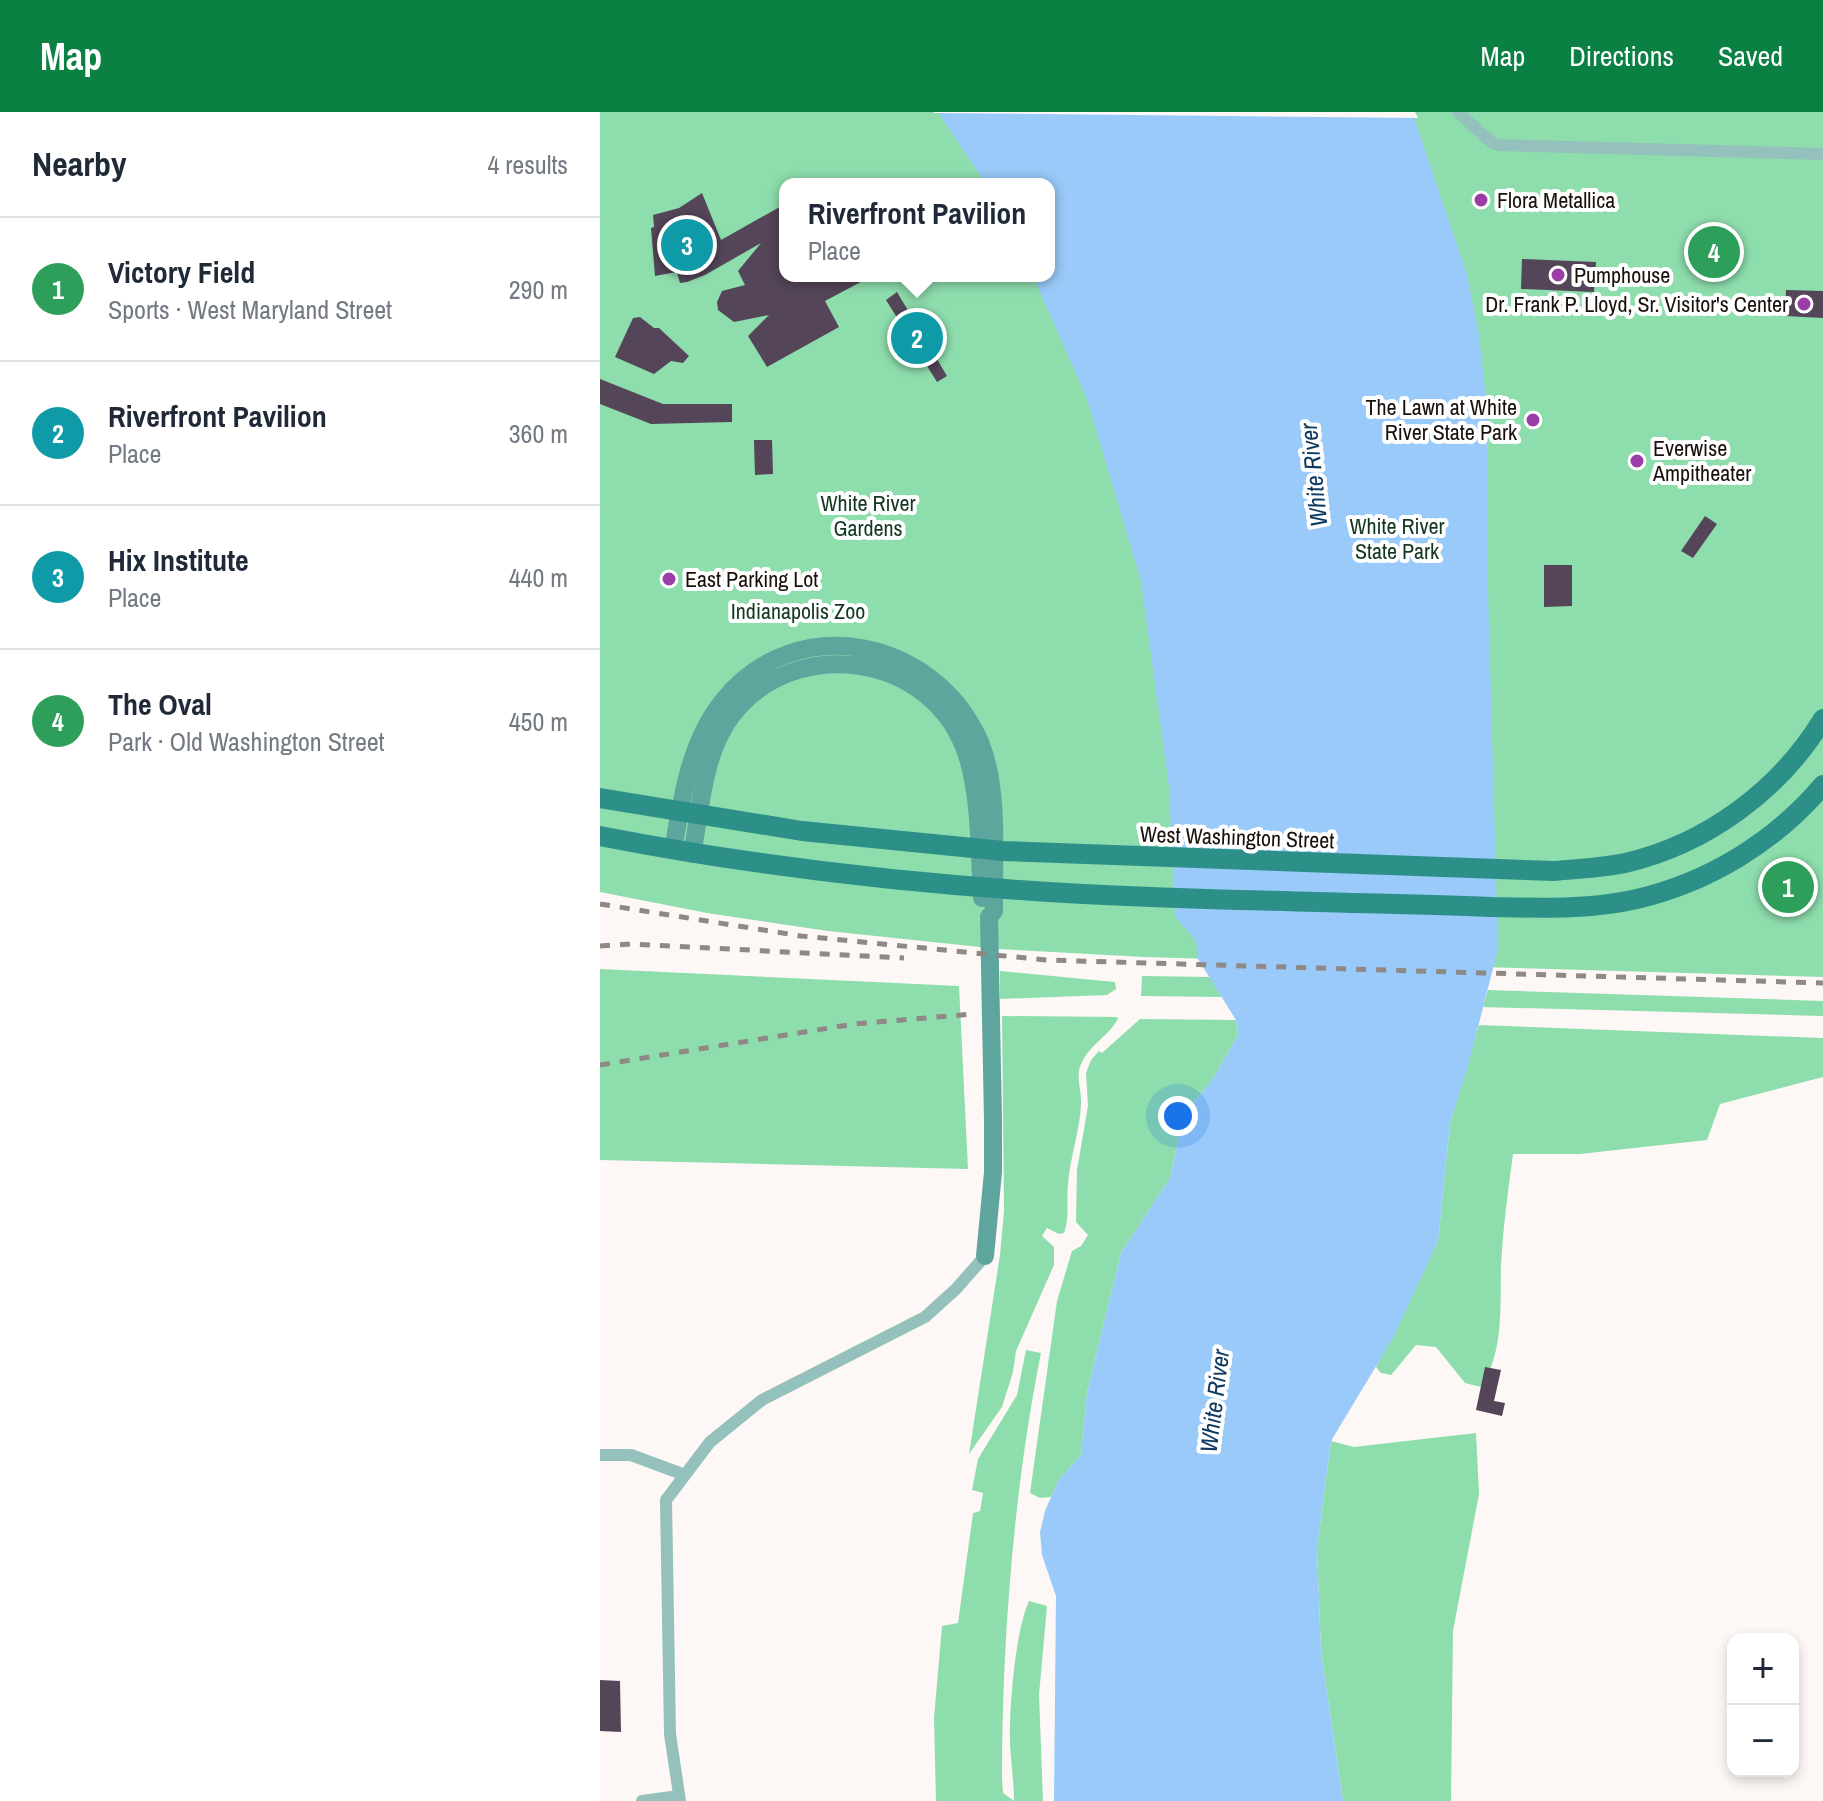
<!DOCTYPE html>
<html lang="en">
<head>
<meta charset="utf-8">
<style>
  body { margin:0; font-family:"Archivo Narrow",sans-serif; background:#f2f2f3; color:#1f2937 }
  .controls { position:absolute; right:24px; bottom:24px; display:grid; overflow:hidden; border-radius:16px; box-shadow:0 4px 12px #0003 }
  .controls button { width:72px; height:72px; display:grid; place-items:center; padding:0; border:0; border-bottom:2px solid #e0e1e3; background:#fff; color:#1f2937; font:40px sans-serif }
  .you { position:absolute; left:578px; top:1004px; width:28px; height:28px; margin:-20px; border:6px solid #fff; border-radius:50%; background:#1a73e8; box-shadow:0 0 0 12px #1a73e833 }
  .badge { display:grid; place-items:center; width:52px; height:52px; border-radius:50%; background:#0b8043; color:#fff; font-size:26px; font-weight:700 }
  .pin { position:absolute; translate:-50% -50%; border:4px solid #fff; box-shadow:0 2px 8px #0006 }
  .popup { position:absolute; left:179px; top:66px; width:276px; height:104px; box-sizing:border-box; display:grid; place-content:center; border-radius:16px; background:#fff; filter:drop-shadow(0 2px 6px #0005); font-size:26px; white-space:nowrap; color:#747a83 }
  .popup b { font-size:30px; color:#1f2937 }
  .popup::after { content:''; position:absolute; left:50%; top:100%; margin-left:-16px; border:16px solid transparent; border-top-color:#fff }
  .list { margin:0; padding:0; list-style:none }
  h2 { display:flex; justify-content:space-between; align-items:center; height:104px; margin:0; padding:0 32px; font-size:34px }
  h2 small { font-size:26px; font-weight:400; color:#747a83 }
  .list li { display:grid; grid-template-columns:52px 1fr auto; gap:24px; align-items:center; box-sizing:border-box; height:144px; padding:0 32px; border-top:2px solid #e0e1e3 }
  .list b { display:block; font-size:30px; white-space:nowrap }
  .list p { margin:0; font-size:26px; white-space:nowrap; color:#747a83 }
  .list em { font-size:26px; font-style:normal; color:#747a83 }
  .map { position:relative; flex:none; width:1223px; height:1689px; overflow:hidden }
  header { display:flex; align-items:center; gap:48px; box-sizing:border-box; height:112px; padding:0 40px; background:#0b8043; color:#fff }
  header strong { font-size:38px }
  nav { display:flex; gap:44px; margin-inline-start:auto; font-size:28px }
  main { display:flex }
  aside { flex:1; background:#fff }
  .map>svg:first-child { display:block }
</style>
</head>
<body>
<header>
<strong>Map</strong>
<nav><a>Map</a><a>Directions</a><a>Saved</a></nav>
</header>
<main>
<aside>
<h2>Nearby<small>4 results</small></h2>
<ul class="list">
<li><span class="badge" style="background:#2e9e5b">1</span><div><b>Victory Field</b><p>Sports · West Maryland Street</p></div><em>290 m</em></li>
<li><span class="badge" style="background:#0f9aa8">2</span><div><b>Riverfront Pavilion</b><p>Place</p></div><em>360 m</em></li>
<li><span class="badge" style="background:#0f9aa8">3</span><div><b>Hix Institute</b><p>Place</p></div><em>440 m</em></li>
<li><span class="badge" style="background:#2e9e5b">4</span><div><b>The Oval</b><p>Park · Old Washington Street</p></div><em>450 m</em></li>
</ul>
</aside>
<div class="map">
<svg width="1223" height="1689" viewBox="0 0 1223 1689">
  <rect width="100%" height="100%" fill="#fdf7f5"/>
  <path fill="#8eddad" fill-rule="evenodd" d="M0,0H1223V865L544,845L399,837L228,819L107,801L0,780ZM185,72H449V164H185Z
    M0,857L359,874L368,1057L0,1048Z
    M400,859L515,870L516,877L507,883L400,887Z
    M542,864L610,865L622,885L541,884Z
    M888,878L1223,889V904L883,895Z
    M402,904L517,905L518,907C508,925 487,934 480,955C476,967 482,980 481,992C480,1019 470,1045 468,1072C466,1089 470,1104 464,1121L459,1122L447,1116L442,1124L454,1135V1153L416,1239L413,1260L402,1295L369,1342L400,1143L404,1099Z
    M540,907L636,908L638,923L614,965L583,1005L570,1066L521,1141L487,1281L481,1343L458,1369L451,1385L440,1386L430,1381L457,1189L472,1139L481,1134L488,1123L476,1110L477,1058L488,994L486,961L491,948L499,939L502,941Z
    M879,913L1223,926V965L1120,992L1107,1028L980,1042H913C908,1079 903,1116 901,1154C900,1195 904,1240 881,1275L865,1271L836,1235L816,1233L791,1263L781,1261L776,1255L838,1129L850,1011Z
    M426,1238L441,1241C414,1375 402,1529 402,1666L403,1681L414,1689C414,1670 411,1651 410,1632C409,1597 415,1520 429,1489L447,1494L439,1583L443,1689H336L334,1606L342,1514L358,1511L373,1401L380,1399L383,1381L372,1378L378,1347L417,1283Z
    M876,1321L879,1382L853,1519L851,1689H743L721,1540L717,1436L731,1329L754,1335Z"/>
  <path fill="#99caf9" d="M338,0L814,5L867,163L879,223L888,305V478L898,837L868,954L850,1011L838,1129L793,1226L731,1329L717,1436L721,1540L743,1689H454L456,1484L442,1443L440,1420L445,1399L458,1369L481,1343L487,1281L521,1141L570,1066L583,1005L614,965L638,923L636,908L598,847L596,829L575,804L569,675L541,469L487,287L433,164H449V72H386Z"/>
  <path fill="#fdf7f5" d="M334,0H815L818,6L334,1Z"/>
  <path fill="#544559" d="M102,81L121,128L185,92V164H272L225,189L239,215L167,255L148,224L169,203L134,210L118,198L117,190L122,179L145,173L138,159L161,131L105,163L87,170L80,171L77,160L55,164L51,116L54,115L53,103L79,96Z
    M922,147L996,150L994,180L921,177Z
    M1186,178L1223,179V206L1185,204Z
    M297,180L347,264L337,270L286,188Z
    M40,205L54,216H59L89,244L83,251L71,249L54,262L15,245L33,206Z
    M0,267L63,292H132V310L51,312L0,292Z
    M154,328H172L173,362L155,363Z
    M1105,404L1117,412L1093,446L1081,439Z
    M944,453H972V494L944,495Z
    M885,1255L901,1258L894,1289L905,1291L902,1304L876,1298Z
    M0,1568L20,1569L21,1620L0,1619Z"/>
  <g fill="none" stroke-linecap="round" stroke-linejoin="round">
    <path stroke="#94c1bb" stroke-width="12" d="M858,0L892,31L899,33L1223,42
      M0,1343H31L85,1363
      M42,1689L79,1684
      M80,1689L70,1622L66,1388L110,1330L162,1288L325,1205L356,1177L385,1144"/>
    <path stroke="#5ea59e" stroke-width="18" d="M73,738C82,687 89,632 122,590C195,497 335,526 380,630C400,678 393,748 394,799L389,805L393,1007V1060L385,1144
      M92,742C101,696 103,640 133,602C195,523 327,541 364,635C381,678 379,740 382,786"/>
    <path stroke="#2d9088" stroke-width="20" d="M0,686L202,719L403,739L953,759C977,757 1001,756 1025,751C1107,732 1180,678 1223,607
      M0,724C154,754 310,772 466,781C561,787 656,788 752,791C798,792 845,793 891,795C940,796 989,798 1037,787C1109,770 1175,730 1223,673"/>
    <path stroke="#908885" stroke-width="5" stroke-dasharray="10 10" stroke-linecap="butt" d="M0,792L201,824L446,848L1223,871
      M0,834L30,832L304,846
      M0,953L254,912L373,902"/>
  </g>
  <g fill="#9a3da6" stroke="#fff" stroke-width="3">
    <circle cx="881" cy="88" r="8"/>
    <circle cx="958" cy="163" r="8"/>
    <circle cx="1204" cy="192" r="8"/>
    <circle cx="933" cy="308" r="8"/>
    <circle cx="1037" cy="349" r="8"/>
    <circle cx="69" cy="467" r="8"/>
  </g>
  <g text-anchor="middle" stroke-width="8" stroke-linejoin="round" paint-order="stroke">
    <g font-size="22" fill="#1a100c" stroke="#fff" text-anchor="start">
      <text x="897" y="96">Flora Metallica</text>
      <text x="974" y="171">Pumphouse</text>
      <text x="1188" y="200" text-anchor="end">Dr. Frank P. Lloyd, Sr. Visitor's Center</text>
      <text x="917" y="303" text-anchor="end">The Lawn at White<tspan x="917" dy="25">River State Park</tspan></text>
      <text x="1053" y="344">Everwise<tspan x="1053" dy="25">Ampitheater</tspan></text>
      <text x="85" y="475">East Parking Lot</text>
    </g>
    <g font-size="22" fill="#143723" stroke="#fff">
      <text x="268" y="399">White River<tspan x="268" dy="25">Gardens</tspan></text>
      <text x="797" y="422">White River<tspan x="797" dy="25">State Park</tspan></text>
      <text x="198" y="507">Indianapolis Zoo</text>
    </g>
    <g font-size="22" fill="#1a100c" stroke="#fff">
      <text transform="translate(637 725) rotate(2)" y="8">West Washington Street</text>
    </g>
    <g font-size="24" font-style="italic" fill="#0d3a60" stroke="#fff">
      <text transform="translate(714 363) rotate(-96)" y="8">White River</text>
      <text transform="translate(615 1289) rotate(-83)" y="8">White River</text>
    </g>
  </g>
</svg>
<div class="controls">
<button>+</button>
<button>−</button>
</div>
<div class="you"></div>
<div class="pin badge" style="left:1188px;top:775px;background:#2e9e5b">1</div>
<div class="pin badge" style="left:317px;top:226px;background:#0f9aa8">2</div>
<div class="popup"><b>Riverfront Pavilion</b>Place</div>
<div class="pin badge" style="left:87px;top:133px;background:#0f9aa8">3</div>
<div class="pin badge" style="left:1114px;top:140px;background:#2e9e5b">4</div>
</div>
</main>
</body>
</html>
